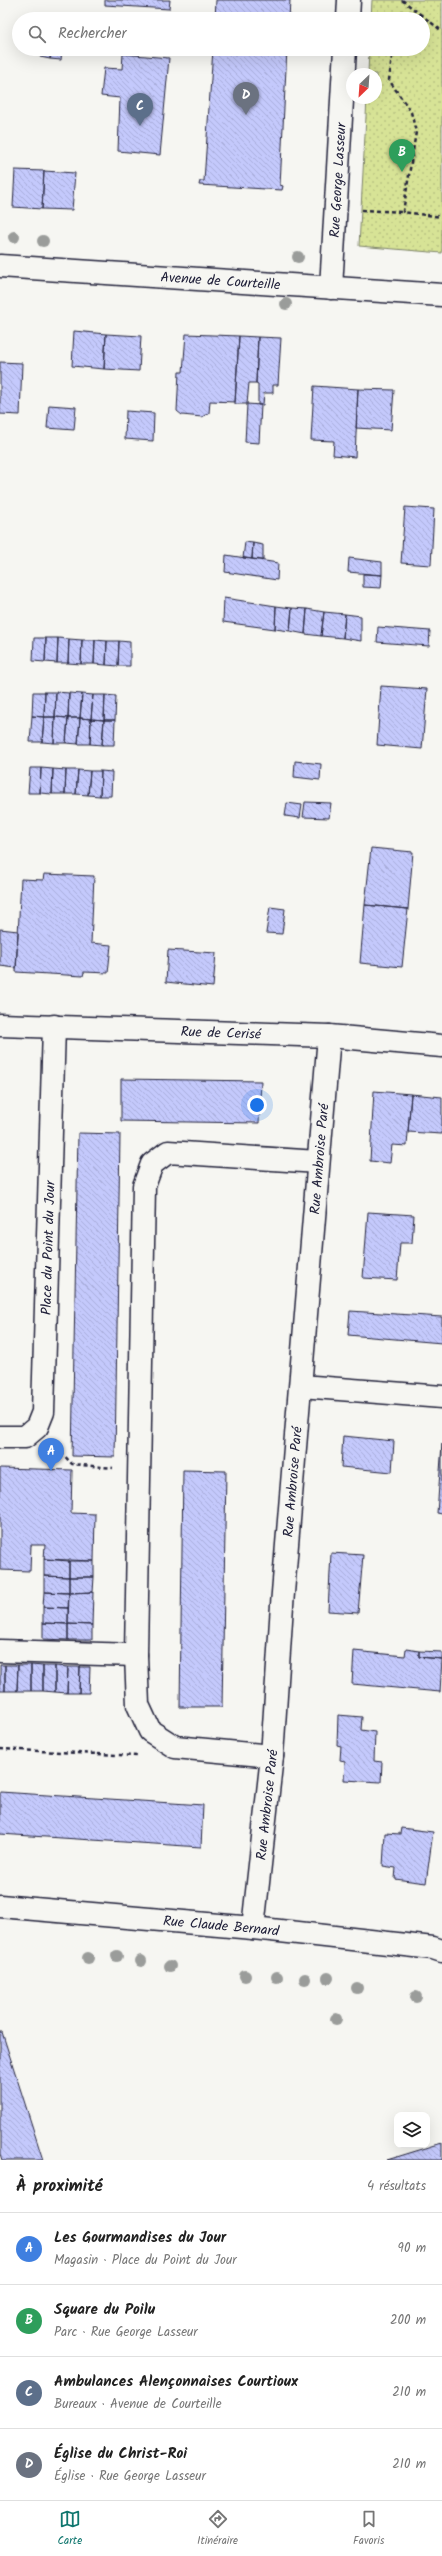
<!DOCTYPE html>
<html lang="fr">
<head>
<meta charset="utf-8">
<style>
  body { margin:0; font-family:Kalam,sans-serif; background:#f2f2f2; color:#222 }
  .controls { position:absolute; right:12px; bottom:12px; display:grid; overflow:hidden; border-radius:8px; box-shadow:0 4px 16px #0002 }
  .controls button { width:36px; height:36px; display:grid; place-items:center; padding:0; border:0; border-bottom:1px solid #e0e0e0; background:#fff; color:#222; font:20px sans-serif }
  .compass { position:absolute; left:346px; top:68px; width:36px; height:36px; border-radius:50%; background:#fff; box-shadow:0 4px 16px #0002; rotate:205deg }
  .you { position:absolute; left:257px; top:1105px; width:14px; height:14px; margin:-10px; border:3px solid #fff; border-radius:50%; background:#1a73e8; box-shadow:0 0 0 6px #1a73e833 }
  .badge { display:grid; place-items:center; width:26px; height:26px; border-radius:50%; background:#0f766e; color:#fff; font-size:13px; font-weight:700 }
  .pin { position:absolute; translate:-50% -33px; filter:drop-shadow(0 1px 2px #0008) }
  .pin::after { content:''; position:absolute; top:21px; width:14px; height:12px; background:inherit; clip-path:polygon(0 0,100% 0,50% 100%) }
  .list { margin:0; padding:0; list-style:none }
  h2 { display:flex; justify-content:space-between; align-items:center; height:52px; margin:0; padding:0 16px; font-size:17px }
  h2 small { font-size:13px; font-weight:400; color:#767676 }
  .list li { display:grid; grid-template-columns:26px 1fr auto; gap:12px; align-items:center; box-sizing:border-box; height:72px; padding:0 16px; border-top:1px solid #e0e0e0 }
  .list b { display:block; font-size:15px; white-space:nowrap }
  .list p { margin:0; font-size:13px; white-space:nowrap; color:#767676 }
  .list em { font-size:13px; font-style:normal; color:#767676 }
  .icon { flex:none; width:22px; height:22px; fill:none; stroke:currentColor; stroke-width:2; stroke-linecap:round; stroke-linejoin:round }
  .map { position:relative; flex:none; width:442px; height:2160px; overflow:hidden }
  .search { position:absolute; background:#fff; box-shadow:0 4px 16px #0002; left:12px; right:12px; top:12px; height:44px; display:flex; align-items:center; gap:10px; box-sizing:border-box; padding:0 14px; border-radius:22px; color:#767676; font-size:15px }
  .sheet { height:340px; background:#fff }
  nav { display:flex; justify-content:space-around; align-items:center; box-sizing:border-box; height:56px; border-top:1px solid #e0e0e0; background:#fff; font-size:11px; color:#767676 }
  nav a { display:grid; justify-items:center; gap:2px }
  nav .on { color:#0f766e }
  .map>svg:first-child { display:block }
</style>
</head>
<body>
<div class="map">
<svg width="442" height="2160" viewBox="0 0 442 2160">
  <defs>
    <pattern id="park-dots" width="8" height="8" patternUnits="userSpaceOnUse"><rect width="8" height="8" fill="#d7e396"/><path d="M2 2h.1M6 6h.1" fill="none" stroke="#b8c282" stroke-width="1.8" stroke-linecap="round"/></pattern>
    <pattern id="building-back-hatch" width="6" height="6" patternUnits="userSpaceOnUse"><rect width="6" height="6" fill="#c4c9fc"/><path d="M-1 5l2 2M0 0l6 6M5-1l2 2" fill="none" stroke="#a8acd9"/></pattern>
  </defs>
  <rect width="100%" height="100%" fill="#f6f6f2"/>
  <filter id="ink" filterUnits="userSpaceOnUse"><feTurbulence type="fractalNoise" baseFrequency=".025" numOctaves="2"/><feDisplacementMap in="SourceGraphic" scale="8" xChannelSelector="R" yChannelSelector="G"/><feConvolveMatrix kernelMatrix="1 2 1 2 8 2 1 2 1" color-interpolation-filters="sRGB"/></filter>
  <g filter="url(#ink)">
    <path fill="url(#park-dots)" stroke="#7c8268" d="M372,0H442V253L359,246L367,98H376V74H368L369,49H423V19H371Z"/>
    <path fill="url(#building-back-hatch)" stroke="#22223b" d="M105,0H170L169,9L105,5Z
      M216,0H290L289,19H215Z
      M41,49H51L50,59L40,57Z
      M51,49H62L61,60L50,59Z
      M213,49H287L280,185L283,186L282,190L199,185L200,181H204Z
      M123,54L169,58L160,155L118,151L120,98L101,96L104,68L122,69Z
      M15,170L44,171L42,209L13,207Z
      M44,171L75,173L72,210L42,209Z
      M74,331L106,334L104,369L72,366Z
      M106,334L141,336L139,371L104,369Z
      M186,334L239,336L235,402L210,401L209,413L202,417L182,415L177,411L179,372H183Z
      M239,336L258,337L256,383H249L247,404H235Z
      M258,337L281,338L278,385H273V393H264L263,405H258V384L256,383Z
      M0,362L22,363L20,415L0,414Z
      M314,386L358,389L355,457L333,455L334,441L311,440Z
      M358,389L394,390L391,430L356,428Z
      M247,404L261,405L259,443L245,442Z
      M49,405L76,407L74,430L47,428Z
      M126,411L154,413L153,441L125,439Z
      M405,507L434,509L431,565L401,563Z
      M245,542L253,543L252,559L243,558Z
      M253,543L263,545V560L252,559Z
      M226,555L278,563L277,580L225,572Z
      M349,558L382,562V575L348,572Z
      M363,574L382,575L381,588L363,587Z
      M224,598L276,606L275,629L223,622Z
      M276,606L292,608L290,631L275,629Z
      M292,608L307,609L305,634L290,631Z
      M307,609L324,612L321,636L305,634Z
      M324,612L345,614L343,638L321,636Z
      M345,614L361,616V641L343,638Z
      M378,627L430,631L429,646L377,642Z
      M34,638H46L45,662L33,661Z
      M46,638H58L57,663L45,662Z
      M58,638L69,639L68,663H57Z
      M69,639L82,640L81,664L68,663Z
      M82,640H95L94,664H81Z
      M95,640L107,641L106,665L94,664Z
      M107,641H119L118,666L106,665Z
      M119,641L130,642V666H118Z
      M381,686L427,689L422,749L377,745Z
      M33,692H45L44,717L32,716Z
      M45,692H56L55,717H44Z
      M56,692L69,693L68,718L55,717Z
      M69,693L82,694L80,718H68Z
      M82,694L93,695L91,719L80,718Z
      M93,695H105L104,720L91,719Z
      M105,695L116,696L115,720H104Z
      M32,716L44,717L42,742H30Z
      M44,717H55L54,743L42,742Z
      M55,717L68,718L66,743H54Z
      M68,718H80L78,744L66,743Z
      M80,718L91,719L90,744H78Z
      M91,719L104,720L102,745L90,744Z
      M104,720H115L114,745H102Z
      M295,761L321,764L320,780L294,777Z
      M30,768H41L40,793H28Z
      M41,768L53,769L52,794L40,793Z
      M53,769L66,770L65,794H52Z
      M66,770H78L76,794H65Z
      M78,770L90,771L88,795L76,794Z
      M90,771H101L100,796L88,795Z
      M101,771L112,772L111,796H100Z
      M305,802L331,803L329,818L303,817Z
      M287,803L302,805L300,818L285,816Z
      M371,848L413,852L408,909L365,905Z
      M44,874L94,876L91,943L111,945L108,973L84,972L83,976L16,972L21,879L43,880Z
      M365,905L408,909L402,967L360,963Z
      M270,907L285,909L282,934L266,933Z
      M0,929L18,931L16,968L0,966Z
      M168,950L216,953L213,987L166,982Z
      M121,1079L261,1081L259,1123L121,1121Z
      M374,1091L411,1094L407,1146L392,1145L390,1163L370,1161Z
      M411,1094L442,1097V1134L408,1132Z
      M78,1133L120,1134L115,1457L72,1456Z
      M368,1212L414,1215L412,1243H400L397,1280L363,1278Z
      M350,1311L442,1317V1343L348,1335Z
      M343,1436L394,1441L392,1472L341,1467Z
      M442,1444V1514L437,1513Z
      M0,1468L72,1470L71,1513L95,1514L94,1561L44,1559L45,1545H31L30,1571L0,1570Z
      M183,1470L226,1471L222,1707H180Z
      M331,1553L363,1555L358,1613L328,1611Z
      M44,1559L69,1561V1577L44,1576Z
      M69,1561H94V1577H69Z
      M44,1576L69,1577V1593L44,1592Z
      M69,1577H94L93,1592L69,1593Z
      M44,1592L69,1593L68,1608L43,1607Z
      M93,1592L92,1625L68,1624L69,1593Z
      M43,1607L68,1608V1624L43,1623Z
      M43,1623L68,1624V1640L43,1639Z
      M68,1624L92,1625V1640H68Z
      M406,1649L419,1651V1657L442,1659L440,1692L352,1684L354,1651L405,1656Z
      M419,1651L442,1652V1659L419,1657Z
      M0,1665H5V1691H0Z
      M5,1665H18L17,1691H5Z
      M18,1665H31V1691H17Z
      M31,1665L43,1666V1691H31Z
      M43,1666H55V1692L43,1691Z
      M55,1666L68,1667L67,1693L55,1692Z
      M68,1667H80L79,1693H67Z
      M80,1667H90L89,1693H79Z
      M338,1715L362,1717L361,1730L375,1732L374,1761L382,1762L381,1782L344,1780L345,1761L340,1760L341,1746L337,1745Z
      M0,1792L203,1805L201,1847L0,1834Z
      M401,1828L433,1832L426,1883L395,1879L396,1868L383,1866L385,1833L400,1834Z
      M0,2032H2L43,2160H2L0,2154Z
      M442,2143V2160H387Z"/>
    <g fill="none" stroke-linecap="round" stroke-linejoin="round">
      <defs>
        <g id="minor">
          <path d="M348,19L349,0"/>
          <path id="s1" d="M0,266L442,295"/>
          <path id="s2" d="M331,288L345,49"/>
          <path id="s3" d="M0,1025L329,1036L442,1046"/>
          <path d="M301,1386L442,1397"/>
          <path id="s4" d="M0,1437H25L37,1427L43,1412L54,1026"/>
          <path d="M0,1651L136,1655"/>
          <path d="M272,1756L175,1747L150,1731L138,1705L136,1655L144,1186L152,1164L168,1152L318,1162"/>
          <path id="s5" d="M0,1906L253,1928L433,1948L442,1951"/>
          <path id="s6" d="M253,1928L272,1756L282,1605L329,1036"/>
        </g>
      </defs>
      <use href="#minor" stroke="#22223b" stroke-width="25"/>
      <path stroke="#22223b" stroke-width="2.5" stroke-dasharray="4 3" stroke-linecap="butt" d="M402,0L420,14L414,19
        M420,14L442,31
        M393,49L389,80L411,112L416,132L403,212L442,217
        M362,210L403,212
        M56,1447L72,1464L113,1468
        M0,1749L137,1756"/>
      <use href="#minor" stroke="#f6f6f2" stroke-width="22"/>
    </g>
    <g fill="#9a9c9a">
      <circle cx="14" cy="237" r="6"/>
      <circle cx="43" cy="241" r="6"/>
      <circle cx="298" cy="257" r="6"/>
      <circle cx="286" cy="304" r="6"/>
      <circle cx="117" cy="1956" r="6"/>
      <circle cx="88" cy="1958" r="6"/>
      <circle cx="141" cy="1961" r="6"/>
      <circle cx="170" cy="1966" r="6"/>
      <circle cx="245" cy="1976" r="6"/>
      <circle cx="277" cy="1977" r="6"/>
      <circle cx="328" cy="1978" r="6"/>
      <circle cx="305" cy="1979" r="6"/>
      <circle cx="357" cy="1988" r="6"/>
      <circle cx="416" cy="1997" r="6"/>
      <circle cx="336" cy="2019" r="6"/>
    </g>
  </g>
  <g text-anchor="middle" stroke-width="4" stroke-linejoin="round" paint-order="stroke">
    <g font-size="14" fill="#22223b" stroke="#f6f6f2">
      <text dy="5" stroke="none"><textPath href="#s2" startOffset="108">Rue George Lasseur</textPath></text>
      <text dy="5" stroke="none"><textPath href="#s1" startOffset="221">Avenue de Courteille</textPath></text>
      <text dy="5" stroke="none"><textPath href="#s3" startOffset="221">Rue de Cerisé</textPath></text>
      <text dy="5" stroke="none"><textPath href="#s6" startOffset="772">Rue Ambroise Paré</textPath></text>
      <text dy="5" stroke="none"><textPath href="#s4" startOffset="221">Place du Point du Jour</textPath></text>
      <text dy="5" stroke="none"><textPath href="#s6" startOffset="448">Rue Ambroise Paré</textPath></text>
      <text dy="5" stroke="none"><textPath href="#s6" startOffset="124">Rue Ambroise Paré</textPath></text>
      <text dy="5" stroke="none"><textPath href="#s5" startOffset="222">Rue Claude Bernard</textPath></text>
    </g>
  </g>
</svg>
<div class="controls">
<button><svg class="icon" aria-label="layers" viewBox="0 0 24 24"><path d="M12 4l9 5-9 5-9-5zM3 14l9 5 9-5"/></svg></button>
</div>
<svg class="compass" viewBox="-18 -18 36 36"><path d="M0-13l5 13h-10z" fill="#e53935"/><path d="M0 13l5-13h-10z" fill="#767676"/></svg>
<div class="you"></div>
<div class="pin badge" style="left:51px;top:1471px;background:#3f7fe0">A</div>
<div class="pin badge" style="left:402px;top:172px;background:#2e9e5b">B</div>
<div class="pin badge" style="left:140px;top:126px;background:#5c6f8a">C</div>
<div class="pin badge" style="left:246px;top:115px;background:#6b7280">D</div>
<div class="search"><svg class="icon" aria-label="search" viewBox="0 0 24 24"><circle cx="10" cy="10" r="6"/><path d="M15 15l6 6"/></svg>Rechercher</div>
</div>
<section class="sheet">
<h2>À proximité<small>4 résultats</small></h2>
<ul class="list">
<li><span class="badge" style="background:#3f7fe0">A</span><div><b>Les Gourmandises du Jour</b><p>Magasin · Place du Point du Jour</p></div><em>90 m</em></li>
<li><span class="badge" style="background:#2e9e5b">B</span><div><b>Square du Poilu</b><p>Parc · Rue George Lasseur</p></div><em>200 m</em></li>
<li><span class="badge" style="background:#5c6f8a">C</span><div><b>Ambulances Alençonnaises Courtioux</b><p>Bureaux · Avenue de Courteille</p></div><em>210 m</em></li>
<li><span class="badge" style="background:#6b7280">D</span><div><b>Église du Christ-Roi</b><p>Église · Rue George Lasseur</p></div><em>210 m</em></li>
</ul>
</section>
<nav>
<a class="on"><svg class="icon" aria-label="map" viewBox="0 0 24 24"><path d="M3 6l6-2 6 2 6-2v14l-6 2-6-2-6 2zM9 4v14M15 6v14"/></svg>Carte</a>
<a><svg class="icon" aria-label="directions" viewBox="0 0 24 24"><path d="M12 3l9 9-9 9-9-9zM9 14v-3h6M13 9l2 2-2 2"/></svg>Itinéraire</a>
<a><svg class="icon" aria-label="saved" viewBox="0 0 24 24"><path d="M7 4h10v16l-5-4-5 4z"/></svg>Favoris</a>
</nav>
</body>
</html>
